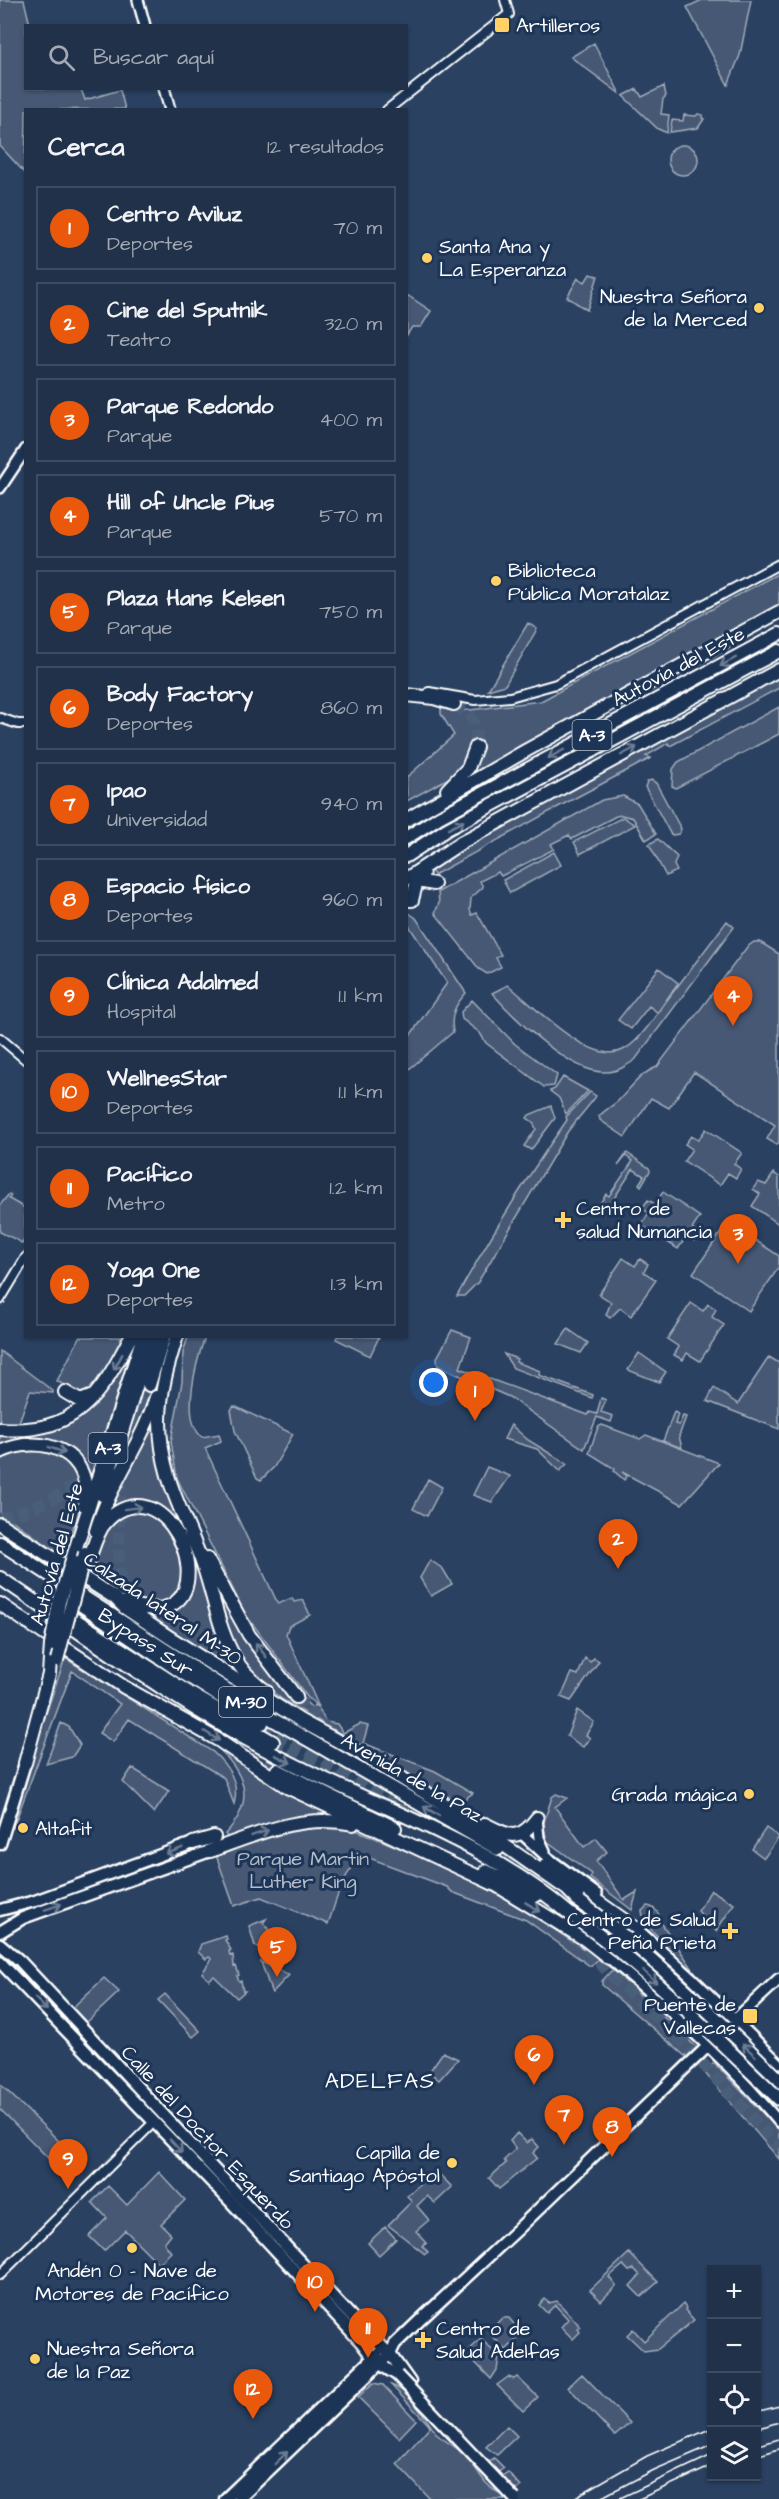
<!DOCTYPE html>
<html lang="es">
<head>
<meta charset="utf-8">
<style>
  body { margin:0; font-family:"Architects Daughter",sans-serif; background:#283950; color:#f1f3f6 }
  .controls { position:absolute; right:18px; bottom:18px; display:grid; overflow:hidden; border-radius:0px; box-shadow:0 2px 4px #0004 }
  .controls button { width:54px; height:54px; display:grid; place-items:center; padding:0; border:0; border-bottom:2px solid #3d4c61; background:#203149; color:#f1f3f6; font:30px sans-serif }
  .you { position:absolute; left:434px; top:1383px; width:21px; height:21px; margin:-15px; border:4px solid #fff; border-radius:50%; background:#1a73e8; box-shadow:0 0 0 9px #1a73e833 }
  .badge { display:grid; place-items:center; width:39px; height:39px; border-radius:50%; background:#ea580c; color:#fff; font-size:20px; font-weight:700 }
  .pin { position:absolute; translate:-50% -50px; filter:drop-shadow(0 2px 3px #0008) }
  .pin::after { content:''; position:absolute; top:32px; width:21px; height:18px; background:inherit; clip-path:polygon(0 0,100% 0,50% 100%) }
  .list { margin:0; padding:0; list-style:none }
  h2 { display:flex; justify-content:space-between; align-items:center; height:78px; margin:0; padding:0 24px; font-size:26px }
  h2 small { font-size:20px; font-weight:400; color:#a2a9b4 }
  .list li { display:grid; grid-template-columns:39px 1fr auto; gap:18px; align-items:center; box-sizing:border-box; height:84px; margin:0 12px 12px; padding:0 12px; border:2px solid #3d4c61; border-radius:0px }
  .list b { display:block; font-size:22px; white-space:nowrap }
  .list p { margin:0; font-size:20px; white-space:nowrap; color:#a2a9b4 }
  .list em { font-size:20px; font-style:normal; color:#a2a9b4 }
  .icon { flex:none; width:33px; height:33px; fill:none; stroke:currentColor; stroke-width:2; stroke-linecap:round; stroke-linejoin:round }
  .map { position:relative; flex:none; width:779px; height:2499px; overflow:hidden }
  .search { position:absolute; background:#203149; box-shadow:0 2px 4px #0004; left:24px; top:24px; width:384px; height:66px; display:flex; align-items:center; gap:15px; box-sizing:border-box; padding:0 21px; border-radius:0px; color:#a2a9b4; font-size:22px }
  .panel { position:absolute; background:#203149; box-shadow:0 2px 4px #0004; left:24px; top:108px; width:384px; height:1230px; border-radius:0px }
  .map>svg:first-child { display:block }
</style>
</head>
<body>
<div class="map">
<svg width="779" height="2499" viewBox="0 0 779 2499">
  <rect width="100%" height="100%" fill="#2a4161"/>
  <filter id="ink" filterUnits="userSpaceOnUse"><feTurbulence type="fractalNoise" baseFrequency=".0167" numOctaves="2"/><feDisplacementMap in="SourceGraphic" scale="12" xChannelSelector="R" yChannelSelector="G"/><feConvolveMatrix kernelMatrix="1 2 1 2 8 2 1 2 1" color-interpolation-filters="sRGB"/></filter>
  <g filter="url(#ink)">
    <path fill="#465975" stroke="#a2acba" stroke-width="1.5" d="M0,0H24L30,25L26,26V88L81,89L85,100L120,90L125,109L26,110L25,173L0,146Z
      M702,0H751L740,55L728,85L687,7Z
      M594,43L620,94L571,57Z
      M664,86L666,96L663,99L661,114L669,115L667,133L658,129L623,96L637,89L642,97Z
      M698,114L703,115L702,118L704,119L698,128L670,132L672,120L683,121L684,115L696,116Z
      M668 160a15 15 0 1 1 30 0a15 15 0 1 1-30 0Z
      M590,274L598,276L587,310L567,297L578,278L585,282Z
      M407,295L431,311L421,327H412L407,335Z
      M779,573V605L467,777L465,764L456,774L407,801V777L454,735L441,714V708L452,711L470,710L541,701Z
      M528,623L537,629L505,685L488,690Z
      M779,675V688L670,746L668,743L646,756L651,758L558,807L434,875L430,869L461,849Z
      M779,707V734L676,788L672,786L673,769L678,762Z
      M651,780L656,783L681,829L679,834L672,835L670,833L645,787L647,782Z
      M623,796L638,804L656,834L646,840L633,818L622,815L616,816L572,839L569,835L551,844L554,849L501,876L498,872L480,881L483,887L471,898L470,910L472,915L477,913L501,955L496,958L501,967L487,974L479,969L435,913L439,903L438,892L602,800Z
      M623,817L635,825L580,854L574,842Z
      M658,839L677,857L674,865L677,871L666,876L649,844Z
      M554,852L561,865L510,893L503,880Z
      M409,913L416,918L466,993C455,1005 450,1015 453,1032L407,1071V1040L447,983L407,923V914Z
      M727,921L734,927L635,1060C626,1066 617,1072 606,1072C571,1074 514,1018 492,993L508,985C532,1004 591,1067 623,1050C638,1042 648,1026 658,1013L649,1006L631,1029L618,1020L659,968L678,983L658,1012Z
      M754,942H760L779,954V1142L777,1145L767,1139L775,1125L694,1072L669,1108L651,1098L625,1137L600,1120L599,1116C605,1110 612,1106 618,1101C631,1088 639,1074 657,1067L747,947Z
      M472,1000L515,1044L557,1075L554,1086L544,1087L486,1043L480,1033L462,1019L461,1012Z
      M563,1077L588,1091L566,1114L559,1098L550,1091L555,1089Z
      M590,1092L596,1096L594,1099L568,1131L478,1282L464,1296H457C491,1235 527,1177 567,1120L566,1117Z
      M551,1106L555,1118L531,1150L524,1146L536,1129L533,1122L527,1118L529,1115Z
      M706,1129L742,1153L734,1164L741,1169L736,1178L728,1173L720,1185L684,1161L692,1149L685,1144L691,1136L698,1140Z
      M627,1153L649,1168L650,1171L641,1186L639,1184L644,1176L633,1169L609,1206L616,1211L614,1214L606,1209L603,1214L600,1211L602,1207L599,1205L606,1194L609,1196L633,1161L626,1156L618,1166Z
      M774,1173L779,1177V1224L752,1206L760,1194L753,1189L758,1182L766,1185Z
      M663,1192L700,1217L692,1229L699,1234L694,1241L686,1237L678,1249L641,1225L649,1213L642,1208L648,1200L655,1204Z
      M9,1194L11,1195L9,1199L23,1207L25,1205V1238L22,1244L19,1241L0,1232V1205Z
      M728,1222L779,1256V1267L749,1311L693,1273Z
      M623,1258L635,1266L640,1259L648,1264L644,1272L656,1280L631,1316L620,1308L610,1318L606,1315L611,1302L599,1294Z
      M691,1303L703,1311L708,1304L716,1309L712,1317L724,1325L700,1361L687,1353L683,1360L674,1355L679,1347L667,1339Z
      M568,1329L588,1343L581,1353L558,1344Z
      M452,1330L471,1337L460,1368L588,1415L590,1412L597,1414L601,1398L606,1400L601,1412L613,1416L611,1422L597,1417L584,1449L509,1397L438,1366L437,1358Z
      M80,1337H123L98,1381L85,1396H81L57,1381Z
      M188,1337H205C197,1359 180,1419 202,1437L219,1434L221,1441L205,1448L278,1604L292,1598L294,1602L303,1600L310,1615L289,1626L286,1634L319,1707L308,1698L246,1615L177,1478L171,1441L182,1382L183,1353Z
      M337,1337V1336L379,1337L370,1356L336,1339Z
      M0,1351L53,1391V1393L30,1391L18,1425L0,1424Z
      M128,1353L129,1356L90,1478L83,1462L60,1444L0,1447V1433C13,1433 29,1435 42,1433C91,1425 106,1392 128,1353Z
      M639,1353L666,1372L659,1382L628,1370Z
      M504,1354L517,1359L516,1362L540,1371L539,1375L593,1395L592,1398L513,1368Z
      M769,1357L779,1363V1429L707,1401L714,1388L738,1404Z
      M142,1386L153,1389L147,1414L116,1469Z
      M234,1406L293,1434L274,1467L261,1480L257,1478L235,1431L231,1410Z
      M674,1412L678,1414L675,1424L679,1425L683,1416L686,1417L679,1436L682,1448L663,1441Z
      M511,1425L528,1440L567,1464L560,1471L537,1449L504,1439Z
      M602,1425L640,1439L646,1435L719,1463L682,1504L622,1472L627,1476L624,1480L614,1471L615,1469L589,1453L598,1427Z
      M154,1426L166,1491L195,1556L218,1634L227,1655L240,1675L150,1616C176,1610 198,1595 192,1565C190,1555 183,1545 178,1536C172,1524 166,1508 152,1504C138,1499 121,1509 107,1513L125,1474Z
      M21,1449H46L74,1464L83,1491L78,1514L63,1556L0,1512V1456Z
      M487,1467L510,1476L492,1502L473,1495Z
      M428,1479L442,1487L427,1516L413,1509Z
      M124,1512H143L161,1520L181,1558L184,1575L177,1593L165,1601L150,1606L132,1599L93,1574C99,1548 102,1529 124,1512Z
      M430,1560L443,1569L452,1584L431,1596L420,1578Z
      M208,1569L299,1695L312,1708L314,1705L318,1707L326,1722L337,1724L343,1733L360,1724L368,1726L363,1743L435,1771L473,1793L459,1803L283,1700C267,1687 250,1675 239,1658C222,1633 217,1598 208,1569Z
      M65,1658L213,1752C228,1766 240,1782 234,1804L224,1778L129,1719L113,1742L99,1733L120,1704L72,1671L13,1828L11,1827L29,1771V1763Z
      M585,1658L590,1662L594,1658L599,1661L571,1701L561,1697L572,1673L578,1675Z
      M577,1710L594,1722L586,1735L590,1738L583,1747L567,1736Z
      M61,1723L69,1727L80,1745L72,1757L46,1764Z
      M213,1743L345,1819H288L228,1838L225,1834C258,1799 244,1772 213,1743Z
      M132,1768L169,1791L154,1813L123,1782Z
      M556,1794L567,1798L555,1807L584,1847L596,1838L607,1852L596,1861L624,1900L637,1892L632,1910L590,1878L592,1874L547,1841L543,1825L552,1797Z
      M316,1825L356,1830L448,1868L519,1906L599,1959L590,1966L526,1920L452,1892L447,1887L367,1857C343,1865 336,1903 328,1924L261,1897L234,1906L216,1855L265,1835Z
      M766,1828L779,1837L764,1858L752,1849Z
      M711,1890L734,1904L716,1931L698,1911Z
      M647,1906C655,1907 660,1913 660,1921L703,1984L644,1922L642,1911Z
      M266,1919L263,1923L290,1951L284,1960L255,1946L249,1926Z
      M226,1936L227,1939L225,1940L231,1950L229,1951L230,1956L233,1955L234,1967L236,1966L239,1975L237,1976L239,1981L241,1980L243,1991H245L237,1998L214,1976L209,1980L202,1973L212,1959L209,1957L206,1959L198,1952L201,1944Z
      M261,1962L289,1975L272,1993L271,1991Z
      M611,1971L615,1972L695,2046L685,2056L602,1985V1981Z
      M104,1978L119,1992L85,2024L72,2008Z
      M165,1994L200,2031L193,2037L158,2000Z
      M443,2052L458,2059L439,2080L429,2072Z
      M714,2063L779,2130V2159L704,2072Z
      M0,2084L62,2144L48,2158L0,2109Z
      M517,2133L527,2143L532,2139L539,2147L533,2153L537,2158L499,2189L489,2178L506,2163L504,2160L516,2149L510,2141Z
      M159,2172L185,2200L161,2224L171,2234L164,2243L171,2252L159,2264L125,2230L104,2251L89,2236L107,2218L92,2202L108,2186L127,2205Z
      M438,2173L452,2187L435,2203L427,2196L417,2206L429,2220L416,2231L427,2243L422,2246L428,2252L425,2254L388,2225L412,2201L407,2196L424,2180L427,2183Z
      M385,2227L396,2239L379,2255L368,2243Z
      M629,2253L658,2282L641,2297L630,2286L640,2275L634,2269L629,2271L623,2265L609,2277L616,2286L601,2301L590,2290Z
      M544,2299L549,2303L557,2301L581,2327L578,2329L580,2332L573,2339L561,2327L568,2319L555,2305L547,2313L539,2305Z
      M683,2304L686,2308L685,2310L694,2320L658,2349L644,2351L627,2335L633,2329L644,2341Z
      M502,2318H509L522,2334L506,2350L488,2332Z
      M481,2339L499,2357L497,2370L491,2379L466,2353Z
      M582,2374L630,2423L615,2436L568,2387Z
      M508,2377L514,2379L517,2377L538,2397L523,2411L497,2385Z
      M373,2383L383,2385L416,2420L399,2438L358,2397Z
      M391,2385C412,2391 432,2431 440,2437C449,2443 458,2448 466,2456C478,2469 483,2485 499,2493L480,2470L494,2458L504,2468L493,2476L496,2480L508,2472L521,2487L506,2499H430L397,2464L430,2426Z
      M507,2426L517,2436L497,2455L486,2447Z"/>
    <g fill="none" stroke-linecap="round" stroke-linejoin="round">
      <path stroke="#4a5e79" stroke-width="12" stroke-dasharray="12 6" stroke-linecap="butt" d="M454,704C475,717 477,723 476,747
        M121,1440L149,1385
        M120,1442L119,1561L124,1629L143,1665
        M0,1519C40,1508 75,1490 105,1460
        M150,1655L169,1673L180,1680
        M296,1697L366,1770
        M205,1720L277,1770
        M262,1723L327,1761
        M273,1742L334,1770L408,1811
        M488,1847L579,1906
        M528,1887L562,1923
        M574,1935L613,1977L685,2044L779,2148"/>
      <defs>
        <path id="tertiary" d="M387,110L509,14L505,0
          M429,692L475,700L510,697L556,684L779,564
          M0,718L18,724H26
          M0,1038L26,1060
          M0,1300L26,1257
          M0,2275L154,2122"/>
        <path id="secondary" d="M138,0L145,26
          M164,88L170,110
          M0,488L26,449
          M537,1818L539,1838L545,1851
          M522,1834L547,1857L597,1894
          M635,1927L691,1977L779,2063
          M609,1958C669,2008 729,2062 779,2122"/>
        <path id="primary" d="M0,1844L25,1763
          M0,1910L35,1901L193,1843
          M0,1932L23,1918L210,1851
          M0,1944L20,1961L364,2330L390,2354L410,2382
          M0,1962L230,2201L361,2342C371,2357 382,2367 397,2375
          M735,2020L779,1979
          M225,2499L377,2354
          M239,2499L390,2354L395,2344L420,2320L517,2230L707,2047"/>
        <path id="motorway" d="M406,695L434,698L454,704
          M447,790L468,768L476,747
          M406,820L527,750L779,612
          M406,838L439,817L779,634
          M406,856L447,829L779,651
          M423,870L422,878L423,882L434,884
          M406,879L462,842L779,670
          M406,900H412L418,877L423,869
          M177,1336C168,1364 160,1391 160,1421C160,1480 186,1515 204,1568C214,1598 219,1631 235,1658C242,1672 254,1682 266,1691
          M149,1385L164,1336
          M65,1392L80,1401L93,1396
          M0,1429C75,1435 100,1397 131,1336
          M0,1452C42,1432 95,1452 84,1505
          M102,1495L152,1336
          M0,1524L115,1598L125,1608L169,1637L301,1721L360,1753L449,1807L567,1889L580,1902
          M96,1531C110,1483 142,1444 156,1397
          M0,1543L272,1719L498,1849
          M207,1559L249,1635L296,1697
          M72,1560L143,1336
          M87,1566C91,1553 95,1539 102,1527C110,1516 122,1507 136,1506C193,1505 220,1640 125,1602
          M0,1578C89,1638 177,1703 272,1753C371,1806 485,1840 571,1915
          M65,1594L186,1675L262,1723
          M0,1604L59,1644
          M71,1617L194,1696L273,1742
          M65,1648L124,1687L218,1740L287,1787L496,1885L586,1940L609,1958
          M25,1763L49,1674L51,1645
          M277,1770L395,1828
          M485,1824C510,1837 519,1842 537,1818
          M193,1843L214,1837
          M210,1851C257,1834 302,1813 353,1824
          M546,1865L638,1930
          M486,1871L535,1896
          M772,2092L779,2099"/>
      </defs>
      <use href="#tertiary" stroke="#fff" stroke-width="12"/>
      <use href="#secondary" stroke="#fff" stroke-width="14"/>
      <use href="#primary" stroke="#fff" stroke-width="15"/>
      <use href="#motorway" stroke="#fff" stroke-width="16"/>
      <use href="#tertiary" stroke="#1d3557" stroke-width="8"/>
      <use href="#secondary" stroke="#1d3557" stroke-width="9"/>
      <use href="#primary" stroke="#1d3557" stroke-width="10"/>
      <use href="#motorway" stroke="#1d3557" stroke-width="12"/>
      <path stroke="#fff" stroke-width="1.5" d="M756,2412L779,2406
        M756,2429L779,2422
        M756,2446L779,2439
        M756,2456L779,2449
        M572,2499L647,2456L712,2428
        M598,2499L654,2470L712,2445
        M618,2499L712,2455
        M639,2499L712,2466"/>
      <defs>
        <path id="primary-bridge" d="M397,2375L515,2499"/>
        <path id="motorway-bridge" d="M51,1645L59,1602L72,1560
          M57,1660L85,1553
          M580,1902C652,1955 715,2017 779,2079
          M571,1915C645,1966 708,2031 772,2092"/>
      </defs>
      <use href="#primary-bridge" stroke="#fff" stroke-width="15" stroke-linecap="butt"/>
      <use href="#motorway-bridge" stroke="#fff" stroke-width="16" stroke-linecap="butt"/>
      <use href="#primary-bridge" stroke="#1d3557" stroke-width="10"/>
      <use href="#motorway-bridge" stroke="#1d3557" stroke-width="12"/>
    </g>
    <defs><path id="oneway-shaft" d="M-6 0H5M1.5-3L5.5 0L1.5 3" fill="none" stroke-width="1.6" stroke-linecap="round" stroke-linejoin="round" transform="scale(1.5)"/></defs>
    <g stroke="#6c7c92">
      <use href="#oneway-shaft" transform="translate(728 662) rotate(152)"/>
      <use href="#oneway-shaft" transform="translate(629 751) rotate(-28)"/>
      <use href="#oneway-shaft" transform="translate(556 754) rotate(152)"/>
      <use href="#oneway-shaft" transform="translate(456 825) rotate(-28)"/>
      <use href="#oneway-shaft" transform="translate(118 1362) rotate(119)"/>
      <use href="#oneway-shaft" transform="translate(57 1450) rotate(20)"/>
      <use href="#oneway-shaft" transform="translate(133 1508) rotate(-7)"/>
      <use href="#oneway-shaft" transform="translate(261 1650) rotate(-127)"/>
      <use href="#oneway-shaft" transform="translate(212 1736) rotate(32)"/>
      <use href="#oneway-shaft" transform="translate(283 1759) rotate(27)"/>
      <use href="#oneway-shaft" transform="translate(431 1811) rotate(-151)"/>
      <use href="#oneway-shaft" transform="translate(260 1833) rotate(-19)"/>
      <use href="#oneway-shaft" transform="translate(174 1851) rotate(159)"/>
      <use href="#oneway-shaft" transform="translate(53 1907) rotate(-19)"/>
      <use href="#oneway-shaft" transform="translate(533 1907) rotate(31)"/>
      <use href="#oneway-shaft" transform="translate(650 1977) rotate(42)"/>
      <use href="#oneway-shaft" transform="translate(41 2004) rotate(45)"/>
      <use href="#oneway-shaft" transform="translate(749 2050) rotate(-136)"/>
      <use href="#oneway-shaft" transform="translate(176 2146) rotate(47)"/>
      <use href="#oneway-shaft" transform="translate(281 2458) rotate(-44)"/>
    </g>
  </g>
  <g fill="#ffd166" stroke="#1d3557" stroke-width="2">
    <rect x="494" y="17" width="16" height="16" rx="3"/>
    <circle cx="427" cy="258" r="6"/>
    <circle cx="759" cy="308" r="6"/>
    <circle cx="496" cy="581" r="6"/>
    <path d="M560 1211h6v6h6v6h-6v6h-6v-6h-6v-6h6z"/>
    <circle cx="749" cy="1794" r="6"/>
    <circle cx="23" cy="1828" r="6"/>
    <path d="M727 1922h6v6h6v6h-6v6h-6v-6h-6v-6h6z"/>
    <rect x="742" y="2008" width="16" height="16" rx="3"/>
    <circle cx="452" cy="2163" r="6"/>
    <circle cx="132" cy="2248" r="6"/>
    <path d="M420 2331h6v6h6v6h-6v6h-6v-6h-6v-6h6z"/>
    <circle cx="35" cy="2359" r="6"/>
  </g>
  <g text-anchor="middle" stroke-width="6" stroke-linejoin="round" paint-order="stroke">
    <g fill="#1d3557" stroke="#bbc2cd" stroke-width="1.5">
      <rect x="572.5" y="720" width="39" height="30" rx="4.5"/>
      <rect x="88.5" y="1433" width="39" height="30" rx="4.5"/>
      <rect x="219" y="1687" width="54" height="30" rx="4.5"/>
    </g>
    <g font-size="18" font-weight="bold" fill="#fff">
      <text x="592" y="741">A-3</text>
      <text x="108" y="1454">A-3</text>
      <text x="246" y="1708">M-30</text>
    </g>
    <g font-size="20" fill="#fff" stroke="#1d3557" text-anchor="start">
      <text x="516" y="32">Artilleros</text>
      <text x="439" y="253">Santa Ana y<tspan x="439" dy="23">La Esperanza</tspan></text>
      <text x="747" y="303" text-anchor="end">Nuestra Señora<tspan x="747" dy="23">de la Merced</tspan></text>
      <text x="508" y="577">Biblioteca<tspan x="508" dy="23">Pública Moratalaz</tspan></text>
      <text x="576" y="1215">Centro de<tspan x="576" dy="23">salud Numancia</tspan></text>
      <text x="737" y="1801" text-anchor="end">Grada mágica</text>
      <text x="35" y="1835">Altafit</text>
      <text x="716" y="1926" text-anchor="end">Centro de Salud<tspan x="716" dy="23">Peña Prieta</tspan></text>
      <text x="736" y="2011" text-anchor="end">Puente de<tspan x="736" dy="23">Vallecas</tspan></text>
      <text x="440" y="2159" text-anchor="end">Capilla de<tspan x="440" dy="23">Santiago Apóstol</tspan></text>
      <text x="132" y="2277" text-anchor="middle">Andén 0 - Nave de<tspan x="132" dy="23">Motores de Pacífico</tspan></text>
      <text x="436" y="2335">Centro de<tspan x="436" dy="23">Salud Adelfas</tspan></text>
      <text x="47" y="2355">Nuestra Señora<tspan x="47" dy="23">de la Paz</tspan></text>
    </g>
    <g font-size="20" fill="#fff" stroke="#1d3557">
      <text transform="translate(678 666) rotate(-28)" y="7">Autovía del Este</text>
      <text transform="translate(56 1554) rotate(-74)" y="7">Autovía del Este</text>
      <text transform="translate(163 1608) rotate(34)" y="7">Calzada lateral M-30</text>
      <text transform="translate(146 1642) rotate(33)" y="7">Bypass Sur</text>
      <text transform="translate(412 1777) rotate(30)" y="7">Avenida de la Paz</text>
      <text transform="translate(208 2137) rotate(47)" y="7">Calle del Doctor Esquerdo</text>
    </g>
    <g font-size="20" fill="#b5bdc8" stroke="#1d3557">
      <text x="303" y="1865">Parque Martin<tspan x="303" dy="23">Luther King</tspan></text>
    </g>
    <g font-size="22" letter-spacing="1.5" fill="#fff" stroke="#1d3557">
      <text x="380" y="2088">ADELFAS</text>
    </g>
  </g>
</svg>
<div class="controls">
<button>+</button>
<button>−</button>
<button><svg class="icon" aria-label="locate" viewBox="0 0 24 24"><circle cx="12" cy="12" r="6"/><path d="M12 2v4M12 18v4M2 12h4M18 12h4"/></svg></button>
<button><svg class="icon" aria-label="layers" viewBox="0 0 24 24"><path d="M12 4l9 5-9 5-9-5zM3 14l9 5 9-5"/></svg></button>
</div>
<div class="you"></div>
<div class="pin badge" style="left:475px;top:1421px">1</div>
<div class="pin badge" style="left:618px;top:1569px">2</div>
<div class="pin badge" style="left:738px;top:1264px">3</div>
<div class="pin badge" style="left:733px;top:1026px">4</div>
<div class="pin badge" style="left:277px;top:1977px">5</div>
<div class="pin badge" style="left:534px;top:2085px">6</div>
<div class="pin badge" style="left:564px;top:2145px">7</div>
<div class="pin badge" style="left:612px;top:2157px">8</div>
<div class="pin badge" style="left:68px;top:2189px">9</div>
<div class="pin badge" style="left:315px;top:2312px">10</div>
<div class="pin badge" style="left:368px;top:2358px">11</div>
<div class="pin badge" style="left:253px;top:2419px">12</div>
<div class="search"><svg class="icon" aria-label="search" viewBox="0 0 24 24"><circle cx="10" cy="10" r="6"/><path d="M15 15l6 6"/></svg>Buscar aquí</div>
<section class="panel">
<h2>Cerca<small>12 resultados</small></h2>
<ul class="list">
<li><span class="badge">1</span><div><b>Centro Aviluz</b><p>Deportes</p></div><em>70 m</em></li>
<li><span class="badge">2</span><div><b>Cine del Sputnik</b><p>Teatro</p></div><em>320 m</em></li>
<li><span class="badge">3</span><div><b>Parque Redondo</b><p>Parque</p></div><em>400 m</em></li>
<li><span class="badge">4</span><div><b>Hill of Uncle Pius</b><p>Parque</p></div><em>570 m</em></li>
<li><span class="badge">5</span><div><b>Plaza Hans Kelsen</b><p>Parque</p></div><em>750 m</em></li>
<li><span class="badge">6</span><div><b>Body Factory</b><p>Deportes</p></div><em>860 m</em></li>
<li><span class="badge">7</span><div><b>Ipao</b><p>Universidad</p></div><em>940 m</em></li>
<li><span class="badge">8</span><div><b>Espacio físico</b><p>Deportes</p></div><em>960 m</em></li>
<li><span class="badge">9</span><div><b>Cĺínica Adalmed</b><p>Hospital</p></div><em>1.1 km</em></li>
<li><span class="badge">10</span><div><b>WellnesStar</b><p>Deportes</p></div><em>1.1 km</em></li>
<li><span class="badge">11</span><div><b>Pacífico</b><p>Metro</p></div><em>1.2 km</em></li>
<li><span class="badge">12</span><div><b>Yoga One</b><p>Deportes</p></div><em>1.3 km</em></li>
</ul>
</section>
</div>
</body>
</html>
